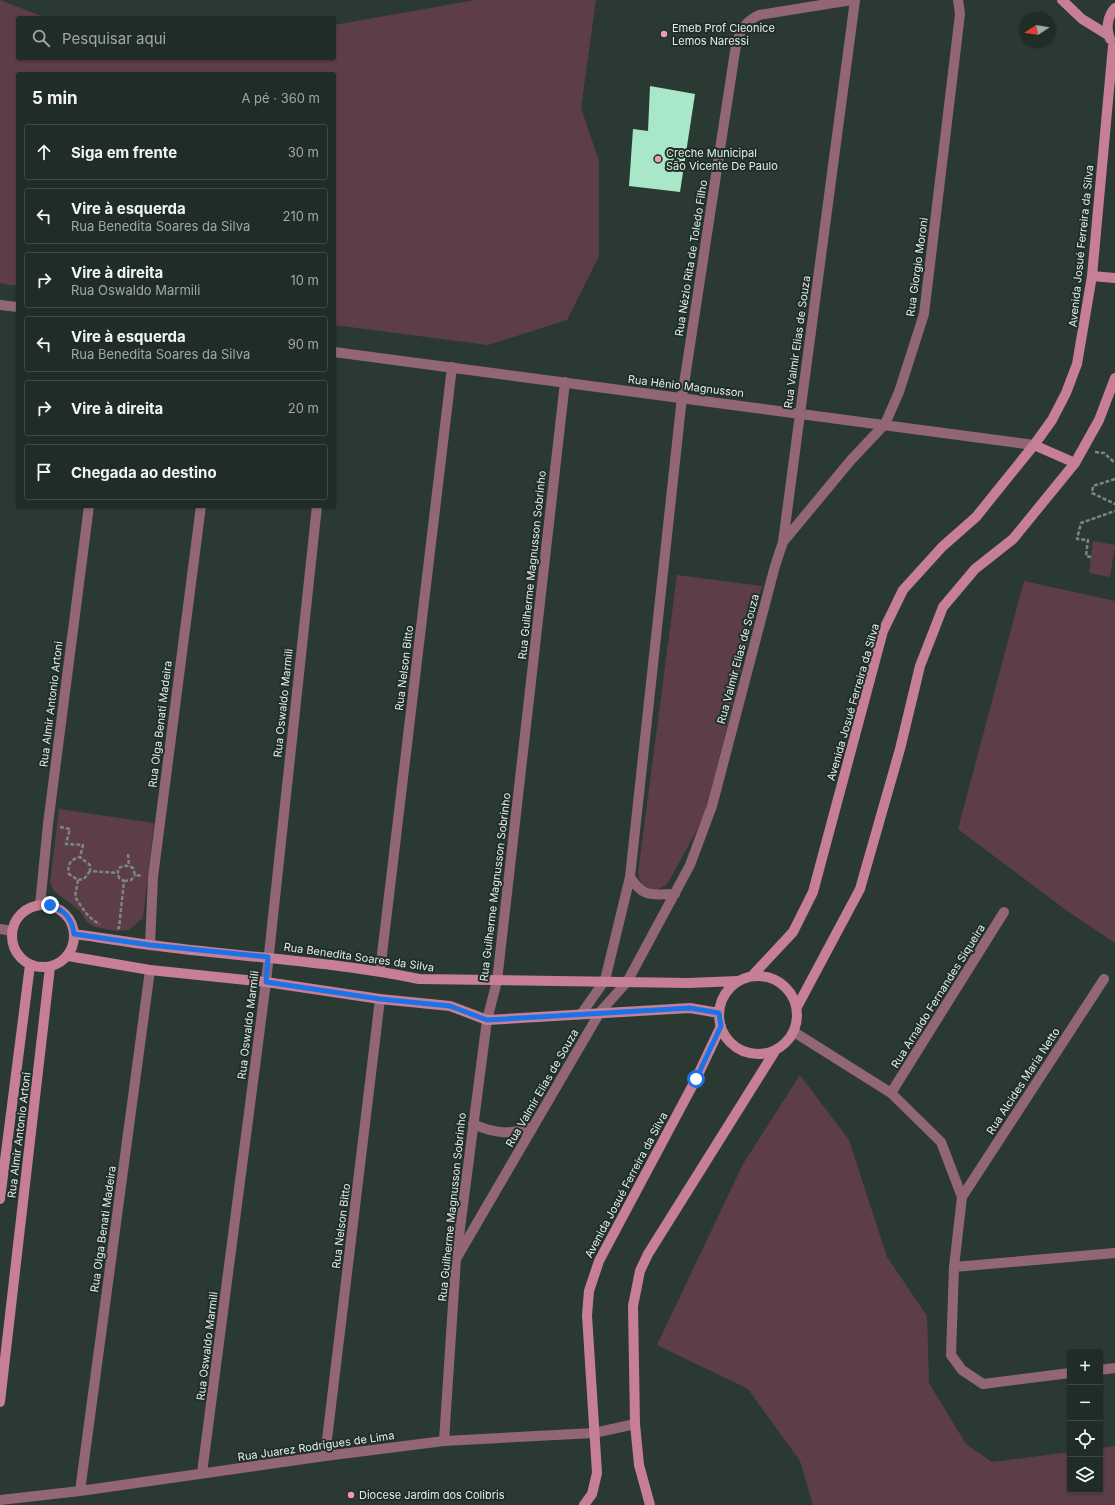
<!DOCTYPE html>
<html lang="pt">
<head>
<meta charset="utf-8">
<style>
  body { margin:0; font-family:Inter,sans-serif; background:#2d3832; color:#f1f3f6 }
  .controls { position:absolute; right:12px; bottom:12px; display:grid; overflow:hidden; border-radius:4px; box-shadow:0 1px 3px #0004 }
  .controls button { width:36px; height:36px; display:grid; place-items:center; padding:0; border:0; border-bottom:1px solid #3d4843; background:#202c26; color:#f1f3f6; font:20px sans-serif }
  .compass { position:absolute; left:1019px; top:12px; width:36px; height:36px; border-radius:50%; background:#202c26; box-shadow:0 1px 3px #0004; rotate:258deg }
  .stop { position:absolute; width:12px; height:12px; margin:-9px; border:3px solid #1a73e8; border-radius:50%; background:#fff }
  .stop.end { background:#1a73e8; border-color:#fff; box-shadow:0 1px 4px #0008 }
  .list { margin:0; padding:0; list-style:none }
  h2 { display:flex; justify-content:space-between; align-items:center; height:52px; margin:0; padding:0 16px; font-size:17px }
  h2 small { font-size:13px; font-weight:400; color:#a2a7a7 }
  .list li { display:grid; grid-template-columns:26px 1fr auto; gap:12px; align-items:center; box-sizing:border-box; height:56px; margin:0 8px 8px; padding:0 8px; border:1px solid #3d4843; border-radius:4px }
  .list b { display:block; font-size:15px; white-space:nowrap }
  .list p { margin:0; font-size:13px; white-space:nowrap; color:#a2a7a7 }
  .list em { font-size:13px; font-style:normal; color:#a2a7a7 }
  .icon { flex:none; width:22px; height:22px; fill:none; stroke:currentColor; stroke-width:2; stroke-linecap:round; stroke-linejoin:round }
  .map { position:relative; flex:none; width:1115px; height:1505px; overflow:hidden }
  .search { position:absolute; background:#202c26; box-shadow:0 1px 3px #0004; left:16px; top:16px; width:320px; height:44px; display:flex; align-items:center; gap:10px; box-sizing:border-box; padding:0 14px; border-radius:4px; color:#a2a7a7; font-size:15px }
  .panel { position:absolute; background:#202c26; box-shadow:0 1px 3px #0004; left:16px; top:72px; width:320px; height:436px; border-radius:4px }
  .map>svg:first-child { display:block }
</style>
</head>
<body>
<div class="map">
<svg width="1115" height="1505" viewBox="0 0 1115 1505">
  <rect width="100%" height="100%" fill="#2a3a32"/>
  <path fill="#5d3d47" d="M0,0L46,18H18V58H334V25L475,0H596L581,108L599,161V256L567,320L488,345L334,325V74H18V286L0,283Z
    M1093,541L1115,545L1110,577L1089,573Z
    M677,575L762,586L705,815L669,881C659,895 640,891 638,873Z
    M1024,581L1115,601V943L1066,910L958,829Z
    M59,809L154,823L143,918L129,930L117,931L95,927L87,922L79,910L54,891L50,883Z
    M800,1075L849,1140L887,1257L927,1316L929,1383L966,1444L992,1462L1070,1452V1490H1100V1448L1115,1446V1505H813L800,1461L748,1389L657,1345L743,1164Z"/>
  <path fill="#a8e7c8" d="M650,86L695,94L680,192L629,186L633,129L648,131Z"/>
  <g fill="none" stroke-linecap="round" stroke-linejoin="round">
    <path stroke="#7b8882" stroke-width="2.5" stroke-dasharray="4 2" stroke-linecap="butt" d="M1095,452L1104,453L1115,463
      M1115,479L1093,486L1092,493L1115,504
      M1091,557L1086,556L1088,540L1077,539L1081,523L1115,511
      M60,827L70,829L66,844L83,845L80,857
      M128,854L129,866
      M90,871L84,879L78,880L69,874C67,864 71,859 80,857L90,865V871L118,873V869C123,865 127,865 133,868L135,875L142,876
      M78,880L75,897C83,908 88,919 100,924
      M124,881L131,880L135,875
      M117,928H119L124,881L119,878L118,873"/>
    <path stroke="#936674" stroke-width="10" d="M0,305L18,307
      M334,352L1034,445
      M783,542L851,460L885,424L899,392L924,314L960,14L958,0
      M630,877C644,899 652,894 675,894
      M40,905L48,824L89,506
      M0,929L12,931
      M150,945L153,877L201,506
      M380,971L452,367
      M582,1013L605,980L630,877L682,397L736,45C740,30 745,22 759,15L852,0
      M794,1032L891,1093L941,1142L962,1197L954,1267L951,1355L962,1370L983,1384L1070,1373
      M891,1093L1004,912
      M473,1124C496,1134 510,1135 533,1127
      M962,1197L1104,979
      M456,1259L600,1012L627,982L690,865L712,806L775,566L783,542L855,0
      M954,1267L1115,1253
      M1100,1370L1115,1368
      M444,1441L456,1259L487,1020L497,981L565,382
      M325,1456L380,999
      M202,1473L266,982L317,506
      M80,1491L150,970
      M0,1500L80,1491L325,1456L444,1441L594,1433L635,1424"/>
    <path stroke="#c77f96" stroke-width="10" d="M1062,0L1082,19L1108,35
      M1110,39C1106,29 1107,16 1115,8
      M1092,276L1115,278
      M1034,445L1075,463
      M12 936a31 31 0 1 1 62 0a31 31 0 1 1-62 0Z
      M74,934C99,937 125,942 150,945C240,957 330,961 419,979L688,983L738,981
      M68,956L150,970L266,982L380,999L450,1006L487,1020L690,1008L719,1013
      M719 1015a39 39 0 1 1 78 0a39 39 0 1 1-78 0Z
      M752,976L793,932L813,892L883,631L903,590L942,547L976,517L1034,445L1052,420L1066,393L1077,364L1092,276L1113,46
      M797,1007L860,889L900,749L920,666L943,607L975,569L1013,539L1075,463L1099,420L1115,378
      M0,1199L30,965
      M0,1402L50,967
      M584,1505L592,1494L597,1473L587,1315L589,1291L599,1261L696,1079L721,1026
      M650,1505L639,1465L635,1424L633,1306L640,1271L648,1254L775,1051"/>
  </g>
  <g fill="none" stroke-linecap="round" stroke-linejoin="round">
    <path stroke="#1a73e8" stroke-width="5" d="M50,905C64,910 72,918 74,934L150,945L268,957L266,982L380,999L450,1006L487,1020L690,1008L719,1013L721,1026L696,1079"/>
  </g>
  <g fill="#f09ab5" stroke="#202f28" stroke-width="1.5">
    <circle cx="664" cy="34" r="4"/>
    <circle cx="658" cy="159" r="4"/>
    <circle cx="351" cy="1495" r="4"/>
  </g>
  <g text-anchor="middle" stroke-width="4" stroke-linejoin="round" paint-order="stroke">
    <g font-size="11" fill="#e3ede8" stroke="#202f28" text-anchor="start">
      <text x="672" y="32">Emeb Prof Cleonice<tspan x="672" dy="13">Lemos Naressi</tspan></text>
      <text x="666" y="157">Creche Municipal<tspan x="666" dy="13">São Vicente De Paulo</tspan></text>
      <text x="359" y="1499">Diocese Jardim dos Colibris</text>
    </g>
    <g font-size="11" fill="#e3ede8" stroke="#202f28">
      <text transform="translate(1081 246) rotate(-84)" y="4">Avenida Josué Ferreira da Silva</text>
      <text transform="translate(691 258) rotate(-81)" y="4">Rua Nézio Rita de Toledo Filho</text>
      <text transform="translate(917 267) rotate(-82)" y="4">Rua Giorgio Moroni</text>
      <text transform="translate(797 342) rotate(-82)" y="4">Rua Valmir Elias de Souza</text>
      <text transform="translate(686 386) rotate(7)" y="4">Rua Hênio Magnusson</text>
      <text transform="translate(532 565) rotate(-84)" y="4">Rua Guilherme Magnusson Sobrinho</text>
      <text transform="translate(738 659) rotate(-75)" y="4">Rua Valmir Elias de Souza</text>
      <text transform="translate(404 668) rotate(-83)" y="4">Rua Nelson Bitto</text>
      <text transform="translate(853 702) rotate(-74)" y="4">Avenida Josué Ferreira da Silva</text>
      <text transform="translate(283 703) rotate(-84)" y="4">Rua Oswaldo Marmili</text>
      <text transform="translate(51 704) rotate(-83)" y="4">Rua Almir Antonio Artoni</text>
      <text transform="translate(160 724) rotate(-83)" y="4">Rua Olga Benati Madeira</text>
      <text transform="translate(495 887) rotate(-83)" y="4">Rua Guilherme Magnusson Sobrinho</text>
      <text transform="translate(359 957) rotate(8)" y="4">Rua Benedita Soares da Silva</text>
      <text transform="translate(938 996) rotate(-58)" y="4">Rua Arnaldo Fernandes Siqueira</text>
      <text transform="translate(248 1025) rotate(-83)" y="4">Rua Oswaldo Marmili</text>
      <text transform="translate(1023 1081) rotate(-57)" y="4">Rua Alcides Maria Netto</text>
      <text transform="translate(542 1088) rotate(-60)" y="4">Rua Valmir Elias de Souza</text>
      <text transform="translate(19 1135) rotate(-83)" y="4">Rua Almir Antonio Artoni</text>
      <text transform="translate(626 1185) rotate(-62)" y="4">Avenida Josué Ferreira da Silva</text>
      <text transform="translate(452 1207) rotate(-84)" y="4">Rua Guilherme Magnusson Sobrinho</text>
      <text transform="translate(341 1226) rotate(-83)" y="4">Rua Nelson Bitto</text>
      <text transform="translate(103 1229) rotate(-82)" y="4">Rua Olga Benati Madeira</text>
      <text transform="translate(207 1346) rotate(-83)" y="4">Rua Oswaldo Marmili</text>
      <text transform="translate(316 1446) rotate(-8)" y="4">Rua Juarez Rodrigues de Lima</text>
    </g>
  </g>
</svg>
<div class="controls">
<button>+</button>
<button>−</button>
<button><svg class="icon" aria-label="locate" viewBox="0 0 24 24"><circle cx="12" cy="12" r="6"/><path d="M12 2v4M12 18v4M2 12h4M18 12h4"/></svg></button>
<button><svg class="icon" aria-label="layers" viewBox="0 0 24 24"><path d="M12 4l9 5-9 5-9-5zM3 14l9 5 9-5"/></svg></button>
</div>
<svg class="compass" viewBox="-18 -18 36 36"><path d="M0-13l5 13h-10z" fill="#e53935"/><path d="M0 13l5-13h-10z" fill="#a2a7a7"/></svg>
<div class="stop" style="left:696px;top:1079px"></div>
<div class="stop end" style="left:50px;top:905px"></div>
<div class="search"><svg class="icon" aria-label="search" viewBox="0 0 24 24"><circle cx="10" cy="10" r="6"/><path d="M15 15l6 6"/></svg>Pesquisar aqui</div>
<section class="panel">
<h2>5 min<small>A pé · 360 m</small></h2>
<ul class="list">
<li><svg class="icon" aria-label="ahead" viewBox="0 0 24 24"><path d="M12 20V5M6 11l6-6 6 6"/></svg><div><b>Siga em frente</b></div><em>30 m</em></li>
<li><svg class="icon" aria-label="left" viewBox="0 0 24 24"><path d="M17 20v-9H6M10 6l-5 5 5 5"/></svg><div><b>Vire à esquerda</b><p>Rua Benedita Soares da Silva</p></div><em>210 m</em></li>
<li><svg class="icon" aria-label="right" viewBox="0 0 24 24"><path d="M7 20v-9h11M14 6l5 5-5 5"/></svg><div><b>Vire à direita</b><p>Rua Oswaldo Marmili</p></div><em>10 m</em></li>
<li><svg class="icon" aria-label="left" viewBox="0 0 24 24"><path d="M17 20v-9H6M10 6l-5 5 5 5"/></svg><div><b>Vire à esquerda</b><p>Rua Benedita Soares da Silva</p></div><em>90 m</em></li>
<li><svg class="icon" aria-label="right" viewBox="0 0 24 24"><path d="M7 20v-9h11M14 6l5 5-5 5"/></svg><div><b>Vire à direita</b></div><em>20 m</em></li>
<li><svg class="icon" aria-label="arrive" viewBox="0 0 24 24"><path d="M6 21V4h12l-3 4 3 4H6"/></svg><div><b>Chegada ao destino</b></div></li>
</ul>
</section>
</div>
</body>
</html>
